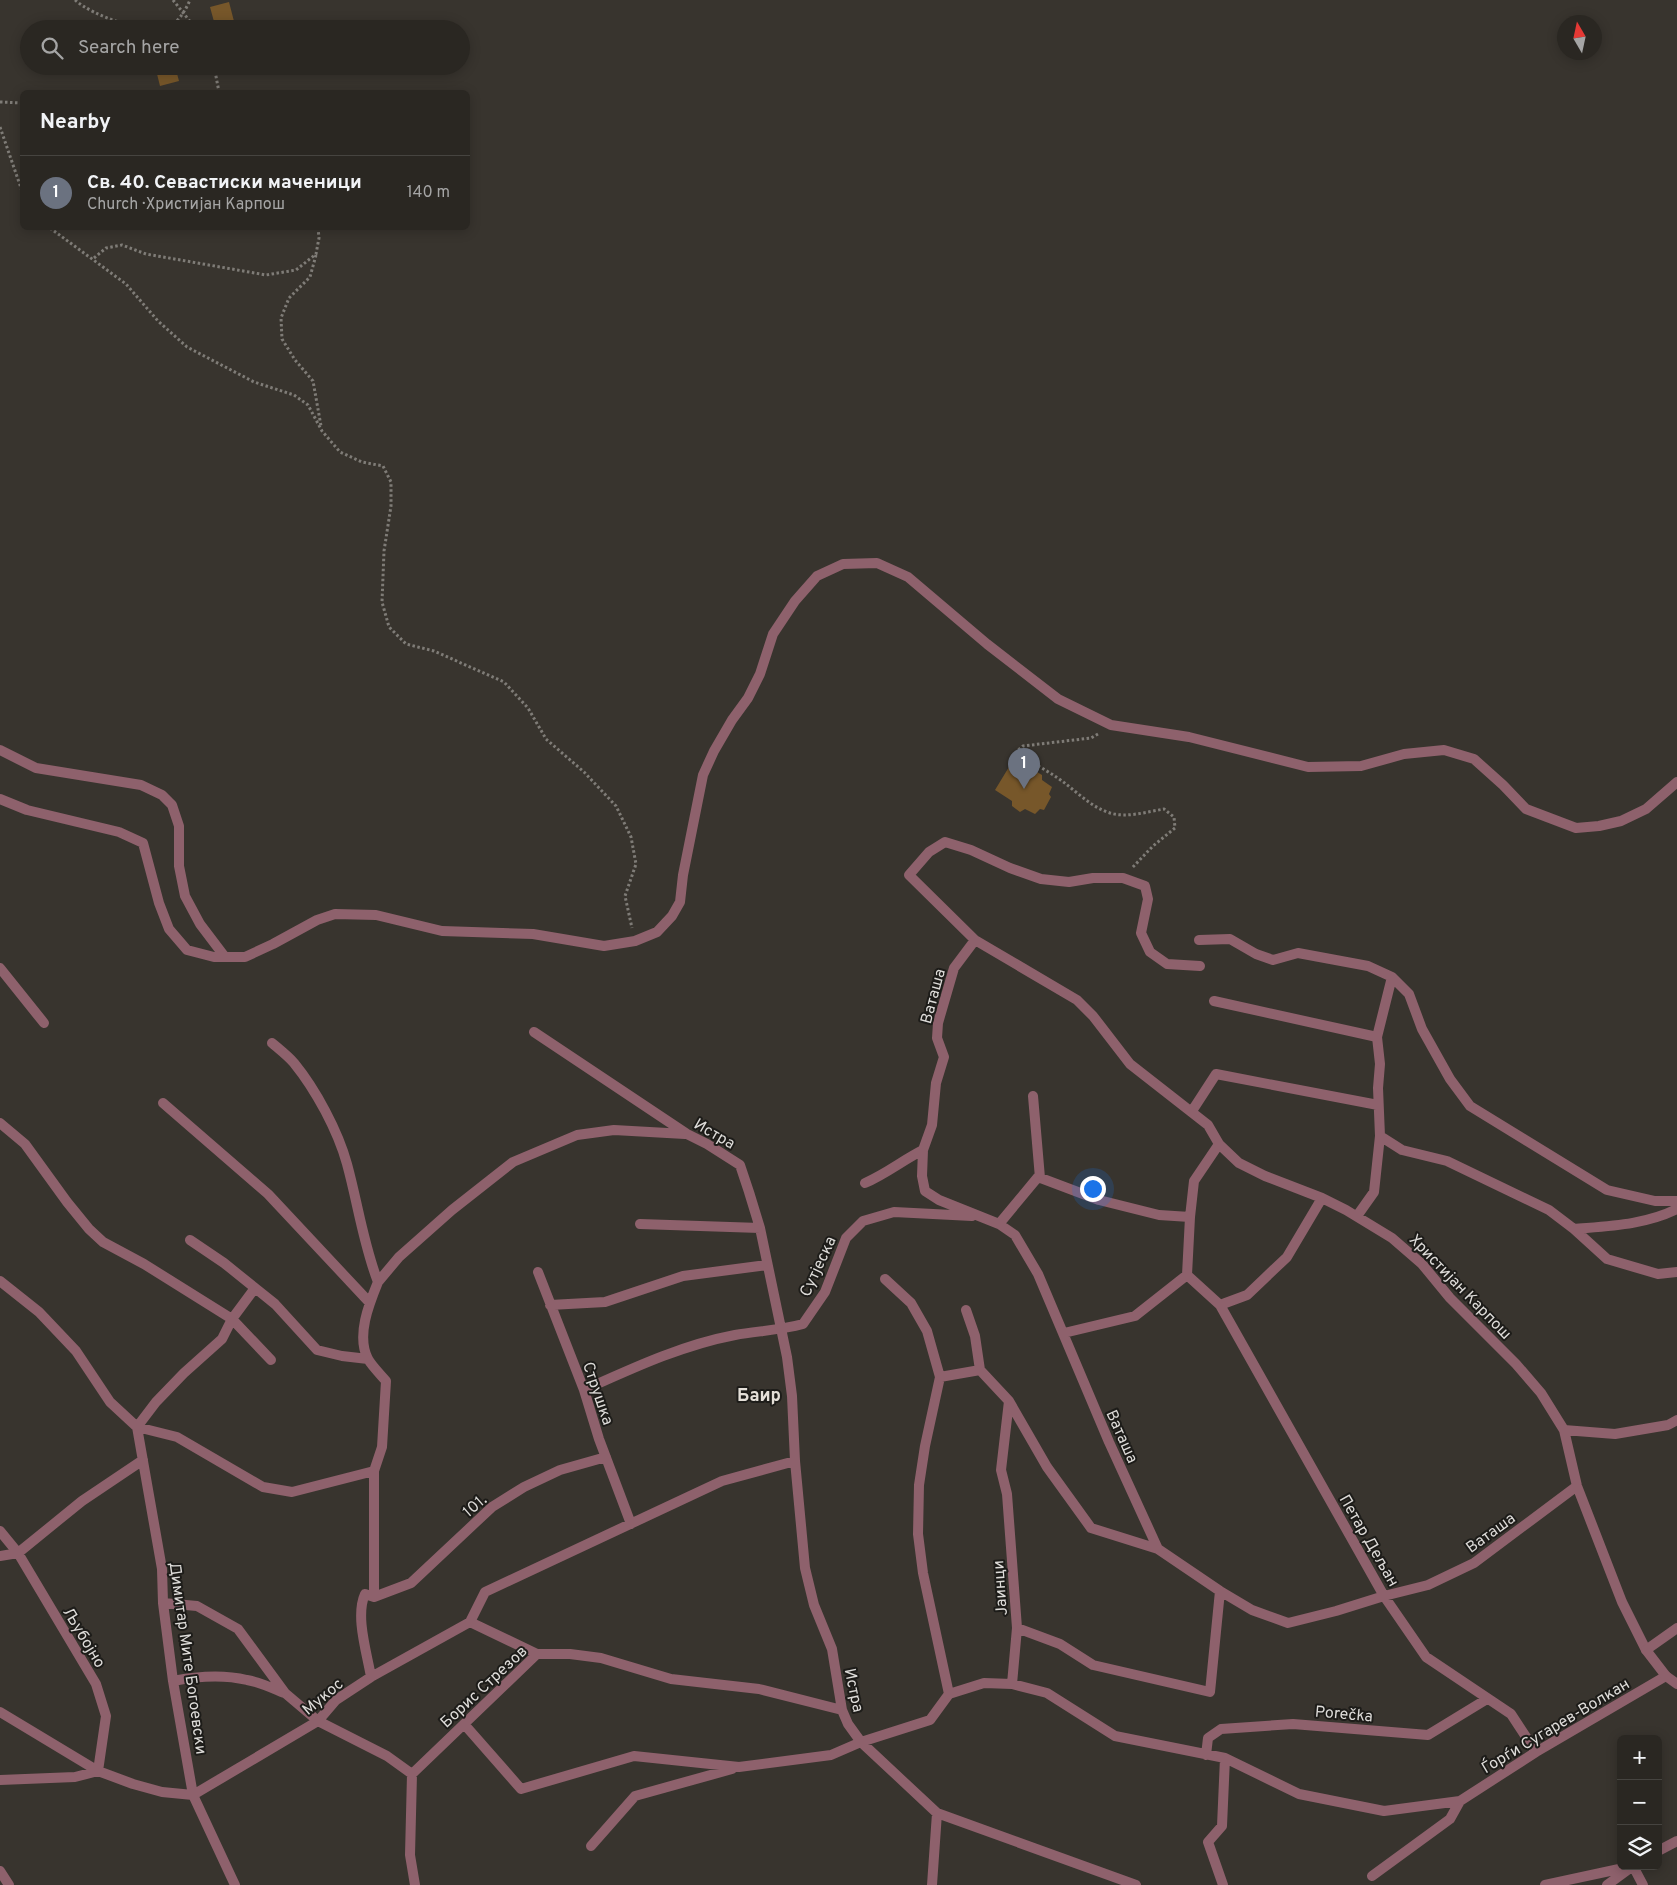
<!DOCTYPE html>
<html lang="en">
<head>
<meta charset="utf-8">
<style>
  body { margin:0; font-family:Overpass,sans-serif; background:#322f2a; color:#f1f3f6 }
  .controls { position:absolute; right:15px; bottom:15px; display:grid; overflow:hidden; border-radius:8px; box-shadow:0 2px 12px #0003 }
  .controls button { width:45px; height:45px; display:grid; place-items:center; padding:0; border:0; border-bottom:1px solid #464440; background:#2a2722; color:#f1f3f6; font:25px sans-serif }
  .compass { position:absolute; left:1557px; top:15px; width:45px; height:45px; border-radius:50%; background:#2a2722; box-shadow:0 2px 12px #0003; rotate:351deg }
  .you { position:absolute; left:1092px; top:1188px; width:18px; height:18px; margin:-12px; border:4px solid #fff; border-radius:50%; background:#1a73e8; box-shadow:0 0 0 8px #1a73e833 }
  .badge { display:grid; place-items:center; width:32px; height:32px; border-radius:50%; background:#ee8bf8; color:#fff; font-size:16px; font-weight:700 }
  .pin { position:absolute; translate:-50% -41px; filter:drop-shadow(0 1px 2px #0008) }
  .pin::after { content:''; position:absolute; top:26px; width:18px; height:15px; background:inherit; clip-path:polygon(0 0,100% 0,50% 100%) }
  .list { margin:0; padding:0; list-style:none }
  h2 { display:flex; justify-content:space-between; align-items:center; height:65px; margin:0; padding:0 20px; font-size:21px }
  h2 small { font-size:16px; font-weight:400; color:#a5a5a5 }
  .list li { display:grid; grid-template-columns:32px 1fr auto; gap:15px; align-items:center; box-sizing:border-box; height:75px; padding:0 20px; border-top:1px solid #464440 }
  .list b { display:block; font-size:19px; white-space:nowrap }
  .list p { margin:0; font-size:16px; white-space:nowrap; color:#a5a5a5 }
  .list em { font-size:16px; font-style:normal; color:#a5a5a5 }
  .icon { flex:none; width:28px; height:28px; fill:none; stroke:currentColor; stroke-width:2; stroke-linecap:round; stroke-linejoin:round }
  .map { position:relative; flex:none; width:1677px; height:1885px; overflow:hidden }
  .search { position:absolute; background:#2a2722; box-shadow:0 2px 12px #0003; left:20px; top:20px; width:450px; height:55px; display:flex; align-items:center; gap:12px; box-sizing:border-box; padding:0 18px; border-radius:28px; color:#a5a5a5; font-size:19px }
  .panel { position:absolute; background:#2a2722; box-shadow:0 2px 12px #0003; left:20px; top:90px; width:450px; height:140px; border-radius:8px }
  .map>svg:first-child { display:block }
</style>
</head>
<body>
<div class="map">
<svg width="1677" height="1885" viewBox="0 0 1677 1885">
  <rect width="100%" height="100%" fill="#38342e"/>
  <path fill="#77572a" d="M229,2L236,29H216L210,7Z
    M155,66H175L179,81L160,86Z
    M1012,762L1030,772L1034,770L1042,775V780L1052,787L1049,794L1051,797L1044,810L1040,809L1035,814L1025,809L1020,812L1012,806V801L995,790Z"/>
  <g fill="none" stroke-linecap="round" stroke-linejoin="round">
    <path stroke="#7f7c77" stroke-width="3" stroke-dasharray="2.5 2.5" stroke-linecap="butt" d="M75,0C93,16 147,36 171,25C180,20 186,9 190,0
      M173,0L196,29
      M214,66L219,92
      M0,102L22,103
      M0,127L22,191
      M50,228L126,284L158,321L187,347L254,382L294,395L308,405L322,431L340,452L362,462L383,466L391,482V506L384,551L382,602L389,627L406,644L434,651L504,682L528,708L546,739L584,772L616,806L631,837L636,864L625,896L632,928
      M316,255L310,277L289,298L281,318L282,339L295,360L313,381L321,426
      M94,258L106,248L122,245L146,254L266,275L296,270L316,254L319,238L318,228
      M1098,734L1091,738L1023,746L1017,751C1031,763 1047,770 1062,781C1077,792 1091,807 1110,813C1126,818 1147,812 1164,809L1174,817L1175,828L1153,846L1132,868"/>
    <path stroke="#8e616c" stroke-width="10" d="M0,750L36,768L141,785L162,795L172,805L179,826V866L185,896L200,924L225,957
      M0,799L27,810L119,832L143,843L159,903L169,929L187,950L214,957H245L273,944L317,920L335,914L376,915L442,931L533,934L604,946L635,941L657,932L672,916L680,902L683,875L703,775L714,751L732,720L748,698L760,674L773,634L795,601L817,576L843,564L877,563L908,577L987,644L1058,699L1111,725L1189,737L1308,767L1361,766L1404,754L1444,750L1474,759L1503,785L1526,809L1576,828L1599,826L1621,821L1646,809L1677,782
      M975,940L954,968L938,1023L937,1038L944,1057L936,1083L932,1125L923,1150L922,1176L925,1191L939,1200L999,1224L1015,1235L1038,1274L1109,1442L1158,1549L1220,1591L1252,1610L1288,1623L1336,1611L1384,1596L1428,1585L1474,1563L1577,1486
      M1199,940L1230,939L1256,954L1273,960L1298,953L1368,966L1392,977L1409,994L1422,1029L1450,1079L1470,1106L1607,1190L1655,1201H1677
      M1200,966L1167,964L1150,952L1141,933L1148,899L1145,886L1123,878H1093L1069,882L1041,879L1010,868L971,850L945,842L929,852L909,875L975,940L1077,1000L1093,1016L1130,1064L1208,1125L1219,1144L1239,1163L1265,1176L1322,1198L1346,1210L1392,1238L1422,1264L1450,1298L1516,1364L1541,1393L1564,1430L1577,1486L1622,1602L1646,1650
      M0,968L44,1023
      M1214,1001L1377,1037L1380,1064L1378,1088L1380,1136L1402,1150L1447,1161L1549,1210L1574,1229L1607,1259L1658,1274L1677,1272
      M534,1032L687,1134L707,1144L740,1165L749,1192L760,1228L787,1357L792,1396L795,1461L805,1568L814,1605L832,1649L842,1710L848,1724L861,1742L937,1813L1136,1885
      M1377,1037L1392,977
      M272,1043C279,1049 288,1056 294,1063C316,1090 338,1131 347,1164C358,1204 363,1243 378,1282C369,1304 356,1336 368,1359C372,1366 380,1374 386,1381L382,1447L374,1471V1597L365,1594C355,1616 367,1653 371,1677
      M1033,1096L1040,1178
      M163,1103L268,1194L370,1303
      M1192,1111L1216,1074L1378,1105
      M0,1123L25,1144L67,1202L89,1229L103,1242L144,1264L232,1319L271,1360
      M865,1183C886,1174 903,1160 923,1150
      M1357,1216L1374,1192L1380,1136
      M640,1224L760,1228
      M999,1224L1038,1177L1099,1200L1159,1215L1190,1217
      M1574,1229C1609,1226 1645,1225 1677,1209
      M190,1240L224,1263L275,1304L317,1350L342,1356L368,1359
      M538,1272L584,1390L599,1439L631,1524
      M1187,1275L1220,1305L1247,1295L1287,1257L1322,1198
      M885,1279L911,1303L927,1331L940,1377L925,1446L919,1485L918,1534L923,1573L949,1694
      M0,1281L39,1312L76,1351L110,1402L137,1427L177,1437L263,1487L292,1492L374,1471
      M378,1282L399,1257L452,1210L513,1162L577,1135L614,1130L685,1134
      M550,1305L605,1302L683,1276L767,1265
      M1220,1305L1384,1596L1426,1657L1511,1714L1536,1752
      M966,1310L975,1336L980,1370
      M1064,1333L1135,1316L1187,1275L1190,1217L1194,1181L1219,1144
      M940,1377L980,1370L1009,1401L1047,1467L1091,1528L1158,1549
      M584,1390C633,1368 682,1345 735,1335C758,1331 781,1330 803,1324L825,1292L846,1238L863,1221L894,1212L972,1216
      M1009,1401L1001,1470L1007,1494L1017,1628L1012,1684
      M1564,1430L1615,1434L1668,1425L1677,1420
      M0,1531L18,1553L96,1684L106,1716L98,1771L75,1777L0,1780
      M0,1556L18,1553L82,1501L143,1460
      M374,1597L411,1583L492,1507L524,1487L560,1470L606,1457
      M163,1603L197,1606L238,1629L285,1693L318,1721L387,1756L412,1774
      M470,1622L485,1592L722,1481L795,1461
      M470,1622L537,1654
      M1017,1628L1060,1644L1093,1665L1210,1692L1220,1591
      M173,1681C198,1676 222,1674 247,1680C260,1682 272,1688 284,1693
      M0,1712L98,1771L133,1784L162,1792L193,1795L318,1721L336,1700L371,1677L470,1622
      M464,1724L521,1789L634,1756L739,1767L831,1755L861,1742L930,1720L949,1694L984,1683L1012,1684L1047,1693L1115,1736L1225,1758L1299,1794L1384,1811L1460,1801L1536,1752L1666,1676
      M1206,1755L1208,1738L1221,1729L1293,1724L1428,1735L1487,1699
      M591,1846L635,1796L732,1769
      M1658,1851L1677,1841
      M0,1871L9,1885
      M1372,1876L1450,1819L1460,1801
      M235,1885L193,1795L173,1681L163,1603L162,1569L137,1427L156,1402L184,1373L222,1339L232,1319L255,1288
      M415,1885L410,1855L412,1774L537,1654H570L601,1658L671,1679L759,1689L842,1710
      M932,1885L937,1813
      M1223,1885L1208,1842L1222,1826L1225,1758
      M1545,1885L1633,1866
      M1607,1885L1633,1866L1643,1885"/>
    <path stroke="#8e616c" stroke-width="10" d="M1677,1628L1646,1650L1666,1676L1677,1684"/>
  </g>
  <g text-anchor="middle" stroke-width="4" stroke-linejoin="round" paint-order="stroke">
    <g font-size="16" fill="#dddbd8" stroke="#1d1c19">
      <text transform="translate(932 996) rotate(-75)" y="6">Ваташа</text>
      <text transform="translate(715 1133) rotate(30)" y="6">Истра</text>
      <text transform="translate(817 1266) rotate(-65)" y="6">Сутјеска</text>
      <text transform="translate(1461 1286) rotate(46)" y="6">Христијан Карпош</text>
      <text transform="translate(599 1393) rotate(71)" y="6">Струшка</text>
      <text transform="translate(1123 1436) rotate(66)" y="6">Ваташа</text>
      <text transform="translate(474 1505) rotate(-41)" y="6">101.</text>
      <text transform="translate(1490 1532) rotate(-36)" y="6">Ваташа</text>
      <text transform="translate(1370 1540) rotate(60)" y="6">Петар Дељан</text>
      <text transform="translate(999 1588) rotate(-94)" y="6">Јаинци</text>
      <text transform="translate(85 1637) rotate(59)" y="6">Љубојно</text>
      <text transform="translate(189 1658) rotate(82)" y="6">Димитар Мите Богоевски</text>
      <text transform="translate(483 1686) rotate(-43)" y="6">Борис Стрезов</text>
      <text transform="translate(855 1690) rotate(78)" y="6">Истра</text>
      <text transform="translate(322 1696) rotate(-40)" y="6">Мукос</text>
      <text transform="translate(1344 1713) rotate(5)" y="6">Porečka</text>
      <text transform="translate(1555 1725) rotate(-31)" y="6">Ѓорѓи Сугарев-Волкан</text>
    </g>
    <g font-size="18" font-weight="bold" fill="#e4dfd8" stroke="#1d1c19">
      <text x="759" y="1401">Баир</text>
    </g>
  </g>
</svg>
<div class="controls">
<button>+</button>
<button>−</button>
<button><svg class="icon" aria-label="layers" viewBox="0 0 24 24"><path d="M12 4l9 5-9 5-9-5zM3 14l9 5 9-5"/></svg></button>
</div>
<svg class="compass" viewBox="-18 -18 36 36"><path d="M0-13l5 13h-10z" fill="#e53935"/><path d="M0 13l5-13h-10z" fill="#a5a5a5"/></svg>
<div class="you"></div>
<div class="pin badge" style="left:1024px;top:789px;background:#6b7280">1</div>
<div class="search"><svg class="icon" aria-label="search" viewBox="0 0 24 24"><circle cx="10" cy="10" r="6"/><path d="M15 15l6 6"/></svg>Search here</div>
<section class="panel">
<h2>Nearby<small></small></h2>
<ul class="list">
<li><span class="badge" style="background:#6b7280">1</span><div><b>Св. 40. Севастиски маченици</b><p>Church · Христијан Карпош</p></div><em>140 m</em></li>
</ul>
</section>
</div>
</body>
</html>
